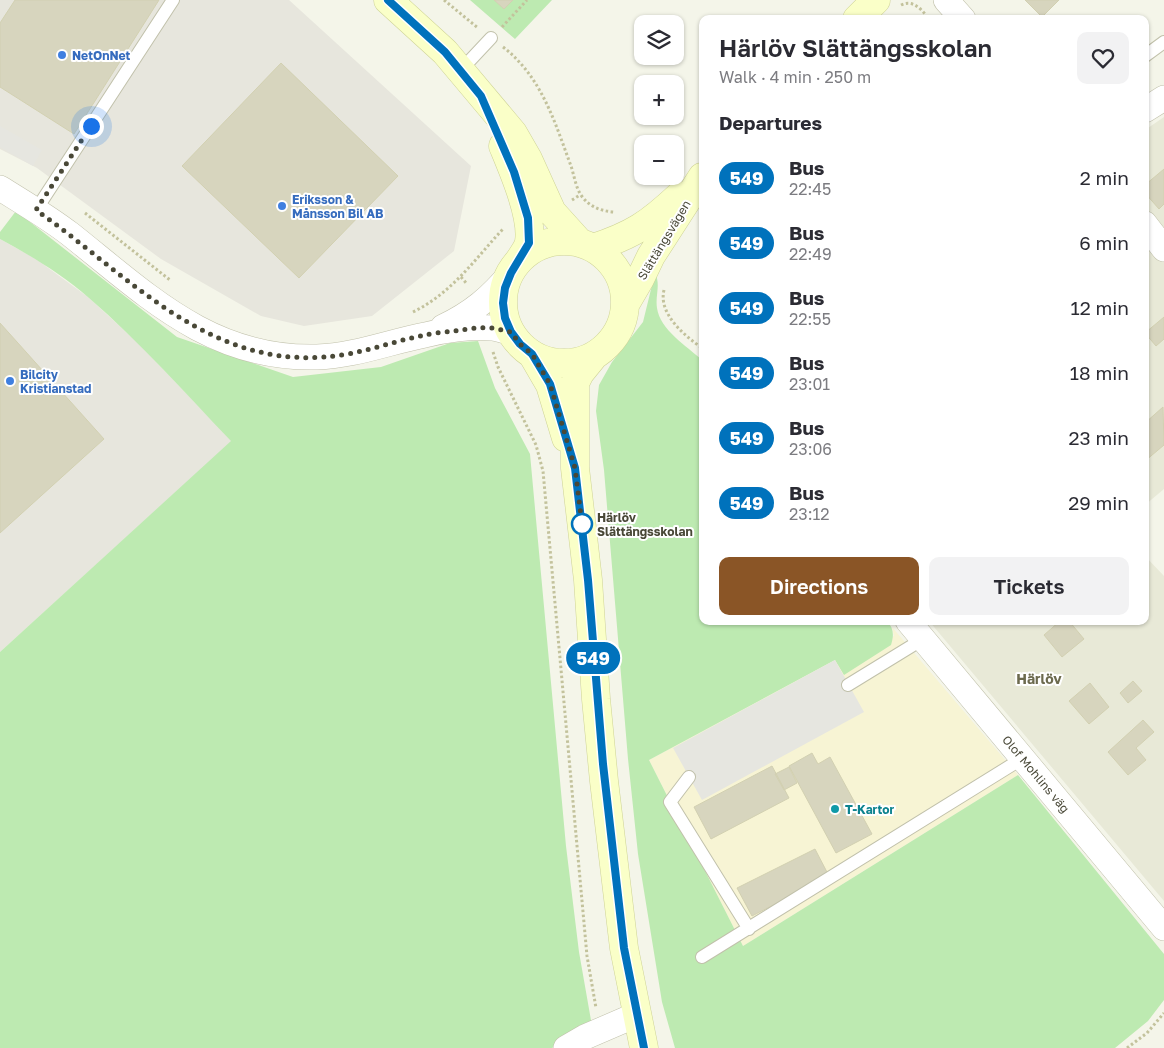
<!DOCTYPE html>
<meta charset="utf-8">
<style>
body{margin:0;font-family:"Golos Text",sans-serif;background:#f2f2f3;color:#2b2b33;height:100vh;display:flex;flex-direction:column;font-size:19px;white-space:nowrap}
*{box-sizing:border-box;margin:0}
p{font-size:16px;color:#7c7c81}
.icon{flex:none;width:28px;height:28px;fill:none;stroke:currentColor;stroke-width:2;stroke-linecap:round;stroke-linejoin:round}
.map{position:relative;flex:1;overflow:hidden}
.sheet{position:absolute;left:699px;top:15px;width:450px;height:610px;display:flex;flex-direction:column;background:#fff;border-radius:10px;box-shadow:0 1px 4px #0004}
.sheet>*{flex:none}
.badge{padding:0 10px;border-radius:16px;font-size:18px;line-height:32px}
.fabs{position:absolute;left:634px;top:15px;display:grid;gap:10px}
.fabs a{display:grid;place-items:center;width:50px;height:50px;border-radius:10px;background:#fff;box-shadow:0 1px 4px #0004;font-size:25px}
.you{position:absolute;width:25px;height:25px;margin:-12px;border:4px solid #fff;border-radius:50%;background:#1a73e8;box-shadow:0 0 0 8px #1a73e833}
.map>.badge{position:absolute;translate:-50% -50%;box-shadow:0 0 0 2px #fff}
h2{padding:0 20px;font-size:19px;line-height:45px}
.round{display:grid;place-items:center;flex:none;width:52px;height:52px;border-radius:10px;background:#f2f2f3}
.overview{display:flex;align-items:center;justify-content:space-between;height:85px;padding:0 20px}
h1{font-size:24px;font-weight:600;line-height:38px}
.button{display:flex;gap:10px;margin-top:auto;padding:10px 20px}
.button a{flex:1;height:58px;border-radius:10px;background:#8a5526;color:#fff;font-size:20px;font-weight:600;line-height:58px;text-align:center}
.button a+a{background:#f2f2f3;color:#2b2b33}
ul{padding:0;list-style:none}
li{display:flex;align-items:center;gap:15px;height:65px;padding:0 20px}
li div{flex:1}
li b{display:block;font-size:19px}
li em{font-style:normal}
li .badge{min-width:55px;font-weight:700;text-align:center}
.map>svg:first-child{display:block}
.residential{fill:#e8e9d7}
.commercial{fill:#f7f4d4}
.industrial{fill:#e7e6dd}
.green{fill:#bdeab1}
.parking{fill:#e6e6e0}
.building{fill:#d7d5be;stroke:#d2d0b1}
.lines{fill:none;stroke-linecap:round;stroke-linejoin:round}
.lane-casing{stroke:#c1c1ab;stroke-width:14}
.street-casing{stroke:#c1c1ab;stroke-width:26}
.secondary-casing{stroke:#ced396;stroke-width:29}
.path{stroke:#c3c29c;stroke-width:3;stroke-dasharray:2.5 2.5;stroke-linecap:butt}
.lane{stroke:#fff;stroke-width:12}
.street{stroke:#fff;stroke-width:25}
.secondary{stroke:#faffc8;stroke-width:28}
.line-casing{stroke:#fff;stroke-width:11}
.line{stroke:#0072bc;stroke-width:8}
.walk{stroke:#494837;stroke-width:5;stroke-dasharray:0 9}
.shop-dot{fill:#3f7fe0;stroke:#fff;stroke-width:2}
.stop-dot{fill:#fff;stroke:#0072bc;stroke-width:2.5}
.culture-dot{fill:#0f9aa8;stroke:#fff;stroke-width:2}
.labels{text-anchor:middle;dominant-baseline:central;stroke-width:4;stroke-linejoin:round;paint-order:stroke}
.shop-label{font-size:12px;font-weight:bold;fill:#366cbe;stroke:#fff;text-anchor:start}
.street-label{font-size:12px;fill:#494837;stroke:#fff}
.stop-label{font-size:12px;font-weight:bold;fill:#494837;stroke:#fff;text-anchor:start}
.culture-label{font-size:12px;font-weight:bold;fill:#0d838f;stroke:#fff;text-anchor:start}
.neighbourhood-label{font-size:14px;font-weight:bold;fill:#6c6a4e;stroke:#fff}
</style>
<div class="map">
<svg width="1164" height="1048" viewBox="0 0 1164 1048">
<rect width="100%" height="100%" fill="#f4f5e9"/>
<!-- residential -->
<path class="residential" d="M1164,117v372l-19,16v-375z
M1145,556l19,20v325l-235,-280h216z"/>
<!-- commercial -->
<path class="commercial" d="M892,627l126,148 -275,171 -94,-186 186,-100 59,-24z"/>
<!-- industrial -->
<path class="industrial" d="M0,0h289l182,166 -17,85 -82,65 -68,10 -43,-10 -100,-57 -124,-91 -37,-19z
M0,239l36,20 52,38 50,46 94,98 -232,211z"/>
<!-- green -->
<path class="green" d="M470,0h82l-37,39z
M16,211l161,126 116,40 88,-10 69,-24 28,-2 17,47 35,66 36,392 13,106 13,74 -40,22h-552v-396l231,-211c-46,-48 -91,-99 -142,-143 -27,-24 -58,-42 -89,-59v-7z
M655,273c6,12 0,22 2,35 3,22 30,38 45,52v261h185c7,8 7,14 4,24l-47,30 -9,-15 -186,100 94,186 275,-171 146,179v46l-16,21 -33,27h-440l-13,-46 -24,-148 -10,-95 -24,-289 -8,-59 3,-26 13,-23 31,-40z"/>
<!-- parking -->
<path class="parking" d="M0,126l42,24 -9,16 -33,-19z
M835,660l29,52 -162,88 -29,-52z"/>
<!-- building -->
<path class="building" d="M15,0h144l-85,134 -74,-47v-64z
M494,0h19l-9,9z
M1025,0h34l-17,17z
M281,63l117,113 -99,102 -117,-112z
M1164,169v35l-5,5 -14,-16v-8z
M1164,317v22l-8,7 -11,-13z
M0,323l104,116 -104,94z
M1163,407l1,38 -19,16v-38z
M1060,621h9l15,18 -22,18 -18,-22z
M1133,681l9,10 -14,12 -8,-10z
M1090,683l19,24 -20,17 -20,-23z
M1143,720l11,12 -18,16 10,12 -18,15 -20,-23z
M812,753l6,11 12,-7 42,77 -36,19 -47,-87z
M772,766l17,32 -78,41 -17,-32z
M789,767l8,16 -13,7 -9,-16z
M815,849l14,27 -77,40 -15,-28z"/>
<g class="lines">
<defs>
<path id="lane" d="M1145,56l19,-14
M461,70l30,-32
M36,210l137,-210
M848,685l75,-46
M689,777l-19,25 79,127
M702,957l321,-199"/>
<path id="street" d="M946,0l17,19
M1145,110l19,-12
M0,188c24,15 48,29 70,46 77,61 141,126 247,123 37,-1 72,-15 108,-22 19,-5 47,-9 67,-7 7,1 13,3 19,4
M1145,224l19,25
M443,327c29,-14 47,-29 68,-54
M908,621l256,307
M566,1048l19,-11 51,-22"/>
<path id="secondary" d="M388,0l57,52 68,81 15,26 24,53 28,31
M857,19l19,-19
M503,146c10,24 30,70 26,96 -1,6 -7,14 -11,20
M503 302a61 61 0 1 1 122 0a61 61 0 1 1-122 0Z
M593,248c40,-13 56,-24 86,-52
M626,303l14,-24 11,-23 51,-79
M532,354l18,31 16,53
M593,357l-13,16 -5,10v85l13,112 8,119 8,82 20,167 20,100"/>
</defs>
<!-- lane casing -->
<use href="#lane" class="lane-casing"/>
<!-- street casing -->
<use href="#street" class="street-casing"/>
<!-- secondary casing -->
<use href="#secondary" class="secondary-casing"/>
<!-- path -->
<path class="path" d="M444,0l34,28
M901,5c11,-5 18,2 25,10
M502,27l25,-27
M503,47c39,30 52,76 68,119 3,9 5,22 10,29 8,12 20,16 33,17
M572,200l8,-5
M85,213l85,67
M461,277l6,7
M664,290c-6,24 21,46 38,58
M413,312c39,-19 62,-53 90,-83
M493,352l5,15 38,78 7,26 44,485 9,52
M1127,1048l20,-15 17,-20"/>
<!-- lane -->
<use href="#lane" class="lane"/>
<!-- street -->
<use href="#street" class="street"/>
<!-- secondary -->
<use href="#secondary" class="secondary"/>
</g>
<g class="lines">
<defs>
<path id="line" d="M388,0l57,52 36,44 33,76 14,46 1,25 -18,30 -6,15 -2,15 2,15 6,14 9,12 12,10 18,30 25,84 13,112 15,184 21,184 20,100"/>
</defs>
<!-- line casing -->
<use href="#line" class="line-casing"/>
<!-- line -->
<use href="#line" class="line"/>
<!-- walk -->
<path class="walk" d="M91,126l-55,84c98,69 179,168 312,144 26,-5 51,-14 77,-19 9,-2 20,-3 30,-4 12,-2 25,-4 37,-3 7,1 13,3 19,4l9,12 12,10 18,30 25,84 7,56"/>
</g>
<!-- markers -->
<g class="shop-dot">
<circle cx="62" cy="55" r="5"/>
<circle cx="282" cy="206" r="5"/>
<circle cx="10" cy="381" r="5"/>
</g>
<circle class="stop-dot" cx="582" cy="524" r="10"/>
<circle class="culture-dot" cx="835" cy="809" r="5"/>
<g class="labels">
<!-- shop labels -->
<g class="shop-label">
<text x="72" y="55">NetOnNet</text>
<text x="292" y="199">Eriksson &amp;<tspan x="292" dy="14">Månsson Bil AB</tspan></text>
<text x="20" y="374">Bilcity<tspan x="20" dy="14">Kristianstad</tspan></text>
</g>
<!-- street labels -->
<g class="street-label">
<text transform="translate(664 240) rotate(-59)">Slättängsvägen</text>
<text transform="translate(1036 774) rotate(50)">Olof Mohlins väg</text>
</g>
<!-- stop labels -->
<g class="stop-label">
<text x="597" y="517">Härlöv<tspan x="597" dy="14">Slättängsskolan</tspan></text>
</g>
<!-- culture labels -->
<g class="culture-label">
<text x="845" y="809">T-Kartor</text>
</g>
<!-- neighbourhood labels -->
<g class="neighbourhood-label">
<text x="1039" y="678">Härlöv</text>
</g>
</g>
</svg>
<div class="fabs">
<a><svg class="icon" aria-label="layers" viewBox="0 0 24 24"><path d="M12 4l9 5-9 5-9-5zM3 14l9 5 9-5"/></svg></a>
<a>+</a>
<a>−</a>
</div>
<div class="you" style="left:91px;top:126px"></div>
<b class="badge" style="left:593px;top:658px;background:#0072bc;color:#fff">549</b>
<section class="sheet">
<div class="overview"><div><h1>Härlöv Slättängsskolan</h1><p>Walk · 4 min · 250 m</p></div><a class="round"><svg class="icon" aria-label="heart" viewBox="0 0 24 24"><path d="M12 20l-8-8c-3-5 5-10 8-4 3-6 11-1 8 4z"/></svg></a></div>
<h2>Departures</h2>
<ul>
<li><span class="badge" style="background:#0072bc;color:#fff">549</span><div><b>Bus</b><p>22:45</p></div><em>2 min</em></li>
<li><span class="badge" style="background:#0072bc;color:#fff">549</span><div><b>Bus</b><p>22:49</p></div><em>6 min</em></li>
<li><span class="badge" style="background:#0072bc;color:#fff">549</span><div><b>Bus</b><p>22:55</p></div><em>12 min</em></li>
<li><span class="badge" style="background:#0072bc;color:#fff">549</span><div><b>Bus</b><p>23:01</p></div><em>18 min</em></li>
<li><span class="badge" style="background:#0072bc;color:#fff">549</span><div><b>Bus</b><p>23:06</p></div><em>23 min</em></li>
<li><span class="badge" style="background:#0072bc;color:#fff">549</span><div><b>Bus</b><p>23:12</p></div><em>29 min</em></li>
</ul>
<div class="button"><a>Directions</a><a>Tickets</a></div>
</section>
</div>
